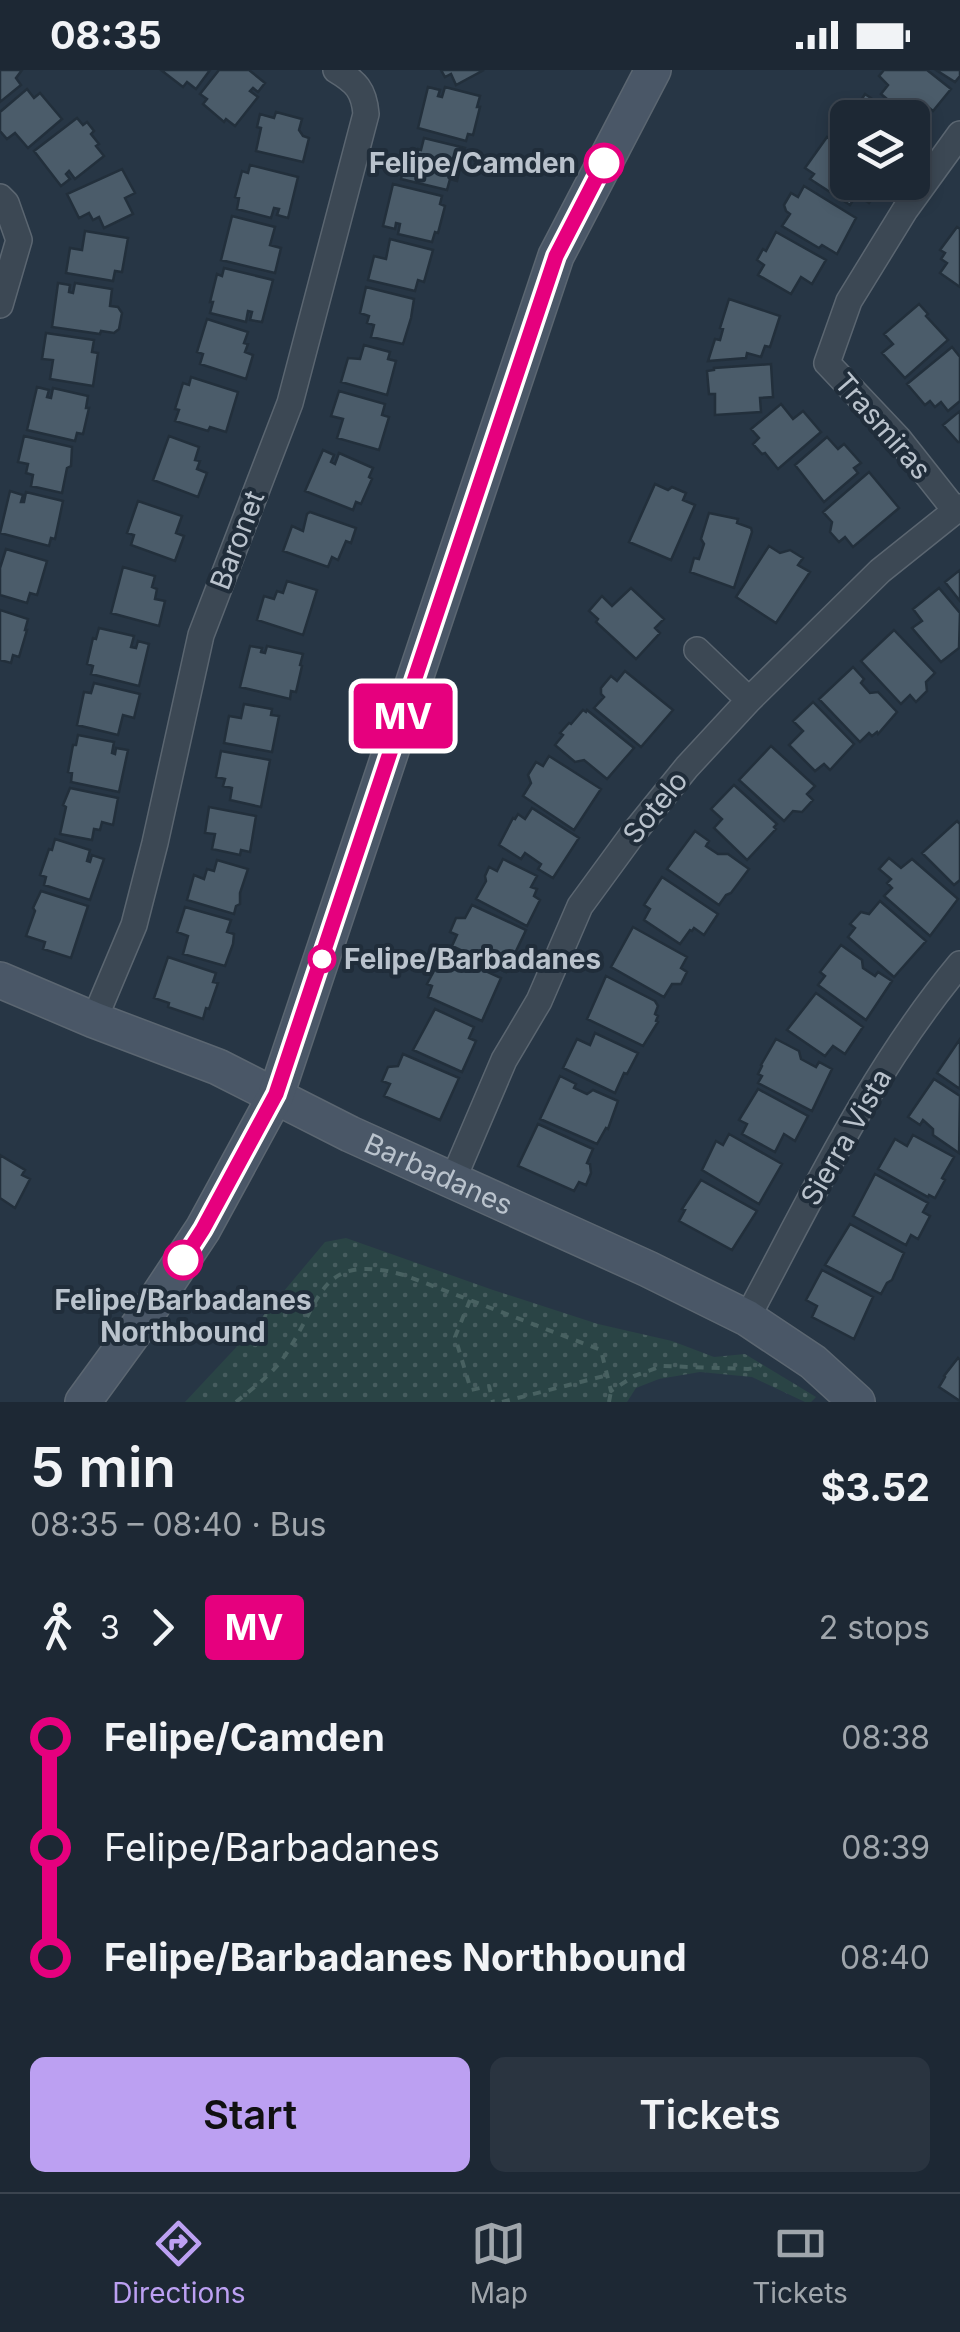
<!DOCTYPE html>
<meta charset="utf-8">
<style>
body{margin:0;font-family:Inter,sans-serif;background:#2a3440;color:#f1f3f6;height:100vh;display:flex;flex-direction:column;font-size:38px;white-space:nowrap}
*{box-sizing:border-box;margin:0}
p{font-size:32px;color:#a0a6ac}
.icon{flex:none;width:55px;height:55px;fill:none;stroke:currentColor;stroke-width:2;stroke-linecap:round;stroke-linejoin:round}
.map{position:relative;height:1332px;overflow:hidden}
.drawer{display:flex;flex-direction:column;background:#1d2834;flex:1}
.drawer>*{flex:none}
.badge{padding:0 20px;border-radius:8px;font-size:35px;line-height:65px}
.tools{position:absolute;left:830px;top:30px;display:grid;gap:20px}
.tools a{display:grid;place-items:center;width:100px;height:100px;border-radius:15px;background:#1d2834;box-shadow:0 5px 15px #0003,0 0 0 2px #3b444f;font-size:50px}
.map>.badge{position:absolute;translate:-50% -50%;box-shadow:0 0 0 5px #fff}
.legs{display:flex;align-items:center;gap:15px;height:110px;padding:0 30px;font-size:32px}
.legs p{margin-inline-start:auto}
.summary{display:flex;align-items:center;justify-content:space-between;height:170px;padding:0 30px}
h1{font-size:55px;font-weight:600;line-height:75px}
.primary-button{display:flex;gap:20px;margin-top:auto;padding:20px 30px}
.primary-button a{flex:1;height:115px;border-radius:15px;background:#bca0f2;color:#111;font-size:40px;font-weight:600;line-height:115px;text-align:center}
.primary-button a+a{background:#2a3440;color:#f1f3f6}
ul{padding:0 30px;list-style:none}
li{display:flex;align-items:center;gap:35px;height:110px;font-size:38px}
li i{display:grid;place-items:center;width:15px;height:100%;margin:0 12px;background:currentColor}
li i::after{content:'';width:25px;height:25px;margin:-12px;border:8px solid;border-radius:50%;background:#1d2834}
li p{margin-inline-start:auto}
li:first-child i{background:linear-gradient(#0000 50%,currentColor 0)}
li:last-child i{background:linear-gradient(currentColor 50%,#0000 0)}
.status{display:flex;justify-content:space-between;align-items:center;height:70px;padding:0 50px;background:#1d2834;direction:ltr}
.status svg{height:28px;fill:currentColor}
.tabs{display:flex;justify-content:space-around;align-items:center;height:140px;border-top:2px solid #3b444f;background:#1d2834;font-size:28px;color:#a0a6ac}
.tabs a{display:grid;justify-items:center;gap:5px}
.tabs .active{color:#bca0f2}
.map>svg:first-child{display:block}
.park{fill:url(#park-dots)}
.building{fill:#4b5c6a;stroke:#222f3b;stroke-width:2.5}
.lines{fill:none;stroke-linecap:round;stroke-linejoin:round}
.street-casing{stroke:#5b6671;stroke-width:28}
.secondary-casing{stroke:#5b6671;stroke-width:38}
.path{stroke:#486161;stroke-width:4;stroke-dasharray:8 8;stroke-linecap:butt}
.street{stroke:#3c4854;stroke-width:25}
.secondary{stroke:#4a5767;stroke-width:35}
.line-1-casing{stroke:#fff;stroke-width:22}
.line-1{stroke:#e6007e;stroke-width:15}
.stop-1-dot{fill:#fff;stroke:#e6007e;stroke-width:5}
.labels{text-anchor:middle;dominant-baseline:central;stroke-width:8;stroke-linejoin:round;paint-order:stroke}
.stop-label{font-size:28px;font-weight:bold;fill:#bac3cd;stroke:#202d3a;text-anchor:end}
.street-label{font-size:28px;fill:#bac3cd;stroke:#202d3a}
</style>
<div class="status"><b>08:35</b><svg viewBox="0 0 49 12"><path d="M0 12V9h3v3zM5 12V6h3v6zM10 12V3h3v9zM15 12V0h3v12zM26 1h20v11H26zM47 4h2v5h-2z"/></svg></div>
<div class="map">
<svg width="960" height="1332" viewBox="0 0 960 1332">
<defs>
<pattern id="park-dots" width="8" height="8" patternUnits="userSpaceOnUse" patternTransform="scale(2.5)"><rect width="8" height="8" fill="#2a4445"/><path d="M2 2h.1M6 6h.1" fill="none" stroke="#475d5f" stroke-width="1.8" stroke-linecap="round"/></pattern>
</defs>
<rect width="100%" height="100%" fill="#273645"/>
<!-- park -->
<path class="park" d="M346,1168l147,52 105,34 74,17 42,16 31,-3 71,43 -5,5h-6l-53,-25 -52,-5 -41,7 -23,9 -9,14h-442l58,-62 82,-98z"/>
<!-- building -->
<path class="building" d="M0,0h22l-6,8 5,7 -21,17z
M161,0h49l-14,19 -9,-7 -4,5z
M219,0h30l16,13 -7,9 -5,-4 -3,3 8,6 -23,29 -9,-7 -2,3 -21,-18 4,-5 -7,-5z
M441,0h43l-28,15 -5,-11 -6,3z
M884,0h43l24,19 -18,22 -10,-8 -13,15 -29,-24 7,-9 -9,-9z
M936,0h24v6l-5,6z
M428,17l12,3 -2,6 4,1 3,-10 35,9 -3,11h3l-7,28 -5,-1 -2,7 -48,-13z
M27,19l7,9 6,-5 22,26 -34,29 -13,-15 -8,6 -7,-8v-19z
M865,24l22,15 3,9h-40z
M276,42l26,7 -3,11 4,6 6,2 -6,24 -47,-11 5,-23 -4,-1 3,-13 14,4z
M77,48l6,7 4,-3 7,9 -3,3 8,10 -3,2 8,10 -29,23 -6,-8 -3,3 4,5 -9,7 -27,-35z
M827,67l11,8 2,-4 8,5v36h36l-15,21 -12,-9 -7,11 -40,-26 4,-5 -9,-6z
M424,68l41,10 -8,33 -7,-2 -3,11 -46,-11 6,-26 9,3 2,-7 3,1z
M250,95l48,12 -10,41 -11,-3 2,-6 -5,-1 -3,10 -34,-9 2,-11 -4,-1 7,-26 6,2z
M122,99l13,24 -10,5 8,16 -29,14 -5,-11 -6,3 -4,-7 -10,5 -12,-24z
M393,114l49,12 -2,8 5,2 -7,27 -3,-1 -3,10 -34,-8 2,-10 -4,-1 -1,6 -12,-3z
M804,116l52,32 -19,36 -15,-9 -3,3 -37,-22 8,-12 -4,-3 -2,-6 7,-12 7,4z
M232,146l43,11 -5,18 11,3 -6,25 -54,-13z
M957,157l3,2v58l-20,-14 7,-10 -6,-4 4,-6 -5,-3z
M85,161l43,7 -6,34 -7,-1 -2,10 -47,-8 4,-25 12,2z
M776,162l50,28 -14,24 -11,-7 -10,17 -33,-19 6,-10 -7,-5 6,-11 3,2z
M390,169l43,11 -9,32 -6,-2 -3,11 -47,-11 6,-24 12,3z
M224,198l49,12 -11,42 -12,-2 2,-8 -4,-1 -2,11 -36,-9 3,-11h-3l7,-28 5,2z
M58,213l12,2 -1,7 4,1 2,-10 37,6 -2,17 8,1 4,6 -3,16 -5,4 -13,-2 -1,3 -48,-7z
M366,217l48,12 -3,19 -8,26 -32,-7 3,-12 -7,-2 2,-7 -9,-3z
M729,229l51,17 -10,31 -5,-1 -4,11 -14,-4 -1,5 -38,3 7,-22 5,1 3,-11 -3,-1z
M919,234l9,10 -2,2 22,24 -43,38 -23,-25 11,-9 -9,-10z
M207,249l41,13 -4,11 4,1 -3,8 8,3 -7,24 -46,-15 3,-10 -6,-2z
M46,263l48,7 -2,12 6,1 -5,33 -43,-7 3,-19 -11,-1z
M364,275l26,7 -2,7 8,2 -9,34 -46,-13 7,-24 12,1z
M952,277l8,10v44l-12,10 -7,-9 -6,5 -5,-6 -5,4 -18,-21z
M771,294l2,33 -13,1 1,14 -46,3v-21h-6l-2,-23 7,-1v-2z
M191,307l47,15 -12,40 -16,-5 -2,4 -33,-10 4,-11 -4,-1 8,-26 6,2z
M37,317l12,3 -2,7 4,1 2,-10 35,8 -2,12h3l-6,26 -6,-1 -2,8 -48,-11z
M339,321l46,13 -3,11 7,2 -10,33 -42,-12 6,-19 -12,-3z
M781,334l12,15 10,-8 18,21 -43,37 -13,-16 -3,1 -9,-10 6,-6 -8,-9z
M960,341v31h-2l-15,-17z
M24,366l48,11 -1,19 -4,2 -5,25 -31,-7 2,-11 -7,-2 2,-9 -10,-2z
M169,366l30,11 -4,13 5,1 -3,8 10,4 -9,24 -45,-17z
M827,367l11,12 6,-5 17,19 -7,5 4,5 -34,29 -29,-37z
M323,380l11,5 -3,7 4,2 4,-11 34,15 -4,9 3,2 -11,25 -5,-2 -3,8 -48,-19z
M869,402l30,36 -46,39 -8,-10 -6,5 -9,-10 2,-10 -9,-10z
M655,414l13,6 4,-3 14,6 -3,7 12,5 -24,55 -42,-18z
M10,421l13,4 -2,7h3l2,-10 37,9 -8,38 -4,-1 -2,8 -49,-13z
M138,431l44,15 -6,17 8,3 -9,25 -44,-16 3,-10 -7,-2z
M310,442l46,16 -5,15 -5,-2 -8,19 -6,-3 -4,10 -45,-16 9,-25 11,5 4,-17z
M709,443l29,6 -1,4 14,5 1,4 -18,56 -44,-16 4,-14 5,1 5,-15 -3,-5z
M769,476l11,7 10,-3 13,8 -5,7 12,7 -34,51 -40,-26z
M6,479l41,12 -10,34 -7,-2 -3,10 -27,-8v-27z
M123,497l32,9 -3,11 5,2 -2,10 10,2 -6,25 -48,-13z
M960,500v31l-15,-19z
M287,511l30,9 -14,45 -46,-15 7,-24 10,3 3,-8 6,2z
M631,518l33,31 -9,9 5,5 -24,26 -40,-37 2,-3 -9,-8 13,-15 10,10z
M939,518l21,25 -1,35 -18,14 -29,-34 10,-7 -9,-12z
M0,540l28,9 -3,11h2l-8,27 -6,-2 -2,8 -11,-3z
M99,558l35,8 -3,11 5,1 2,-7 11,3 -10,42 -48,-12 2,-8 -6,-2 6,-26 3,1z
M894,560l41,43 -9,9 1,9 -11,11 -6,-7 -9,9 -40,-43z
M250,576l12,2 -1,4 4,1 2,-7 36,8 -3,11 2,1 -6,26 -5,-1 -1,8 -50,-12z
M853,597l11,12 -3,4 9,10 8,-1 19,20 -19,22 -1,-2 -5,4 -3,-3 -9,9 -41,-43z
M625,601l48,39 -32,37 -47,-39 10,-11 -3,-3v-6l10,-12 6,5z
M94,613l46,11 -6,24 -11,-3 -5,20 -41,-10 7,-33 7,1z
M813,632l41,42 -24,26 -6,-6 -9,7 -26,-26 14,-14 -10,-10z
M244,634l28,5 -1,6 8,1 -7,36 -48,-9 5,-27 12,2z
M583,640l3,2 1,-2 47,38 -27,31 -23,-19 -9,2 -20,-17 8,-10 -3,-2 9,-10 2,1z
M78,665l36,7 -2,11 3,1 1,-6 12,2 -9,42 -48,-10 1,-9 -4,-1 5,-27h3z
M771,676l44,40 -8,8 6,6 -11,12 -9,-1 -9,10 -45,-41z
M221,681l49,9 -9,47 -31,-7 2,-12 -9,-2 2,-7 -9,-2z
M549,686l52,33 -27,41 -51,-34 8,-13 -3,-8 8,-13 7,4z
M734,715l43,39 -3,3 2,2 -29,31 -33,-32 8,-9 -11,-10z
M70,718l48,10 -5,27 -11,-3 -2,8 -6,-1 -2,11 -32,-6 6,-27 -3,-2z
M209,737l47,9 -6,36 -9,-2 -1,5 -28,-6 3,-15 -10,-1z
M532,738l47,30 -26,40 -15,-9 3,-5 -16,-11 -4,6 -22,-14 14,-27 2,1 3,-5 7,5z
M957,751l3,3v56l-6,5 -32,-32z
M695,761l14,10 -3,5 12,8h10l21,15 -18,24 -5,2 -7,10 -52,-36z
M55,769l35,11 -3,11 3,1 2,-7 12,4 -14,41 -46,-15 2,-8 -6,-2 9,-26 3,1z
M889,788l12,10 11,-9 46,40 -28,37 -46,-40 8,-8 -5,-5 4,-4 -12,-10z
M503,789l34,17 -6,11 6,2 -3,7 6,4 -13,26 -51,-27 10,-18 -1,-5 4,-9 8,4z
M217,790l31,9 -8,24v11l-4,2 -2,8 -47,-14 7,-25 10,4 3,-10 7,2z
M662,807l56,37 -14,21 -10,-7 -2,3 -2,-1 -10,14 -36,-24 6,-11 -6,-4z
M41,821l47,15 -17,52 -28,-9 2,-7 -19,-6 9,-25 -2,-3z
M880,831l46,40 -32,36 -46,-40 7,-9 -5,-4 11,-12 8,2z
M472,835l54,25 -20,42 -54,-26 5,-11 -7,-3 6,-14h9z
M185,837l46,13 -4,12 7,2 -1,10 -8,22 -42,-12 5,-18 -11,-4z
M633,857l54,30 -6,11 6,4 -6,12h-9l-8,13 -53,-30z
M841,875l21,15 1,8 12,8 3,-4 14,9 -26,39 -48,-35 7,-9 -5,-4z
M444,882l57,26 -19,43 -54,-24 4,-11 -5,-2z
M168,887l48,16 -3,9 5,1 -9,26 -3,-1 -3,11 -35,-12 1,-4 -15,-5z
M606,906l49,25 3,5 -3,8 3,2 -2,5 2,1 -15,24 -56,-27z
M816,923l47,34 -18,27 -12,-8 -8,10 -38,-26z
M435,939l39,18 -5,11 7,3 -14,31 -49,-22z
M595,963l43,20 -11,21 -3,-1 -9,20 -52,-25 14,-29 13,6z
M776,969l23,12 2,8 15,8 3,-5 13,7 -20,42 -54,-28 4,-7 -4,-2 4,-8 -1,-1z
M960,969v50l-23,-16z
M403,984l56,24 -19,42 -56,-24 6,-12 -8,-3 6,-14 10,-1z
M560,1006l16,8 -2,4 13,6 6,-4 25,11 -10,28 -2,-1 -9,16 -57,-25z
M934,1009l26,17 -1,57 -26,-18v-6l-10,-9 -3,5 -12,-8z
M758,1019l50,27 -13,25 -11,-7 -9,18 -33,-18 5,-10 -8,-4z
M538,1054l55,25 -6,14 3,1 1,9 -5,12 -7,-3 -5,9 -56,-25z
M729,1064l53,30 -23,40 -57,-34 14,-29 7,4z
M913,1065l41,22 -12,21 3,2 -10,18 -6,-3 -1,2 -50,-28 17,-30 12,7z
M0,1085l25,15 -3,5 8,4 -15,29 -15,-10z
M875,1104l53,29 -5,9 7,4 -12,23 -7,-4 -5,10 -53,-29z
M701,1110l56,31 -25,39 -53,-29 6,-11 -3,-1z
M850,1154l54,29 -12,27 -5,3 -6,11 -56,-29z
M822,1200l51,27 -19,42 -42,-22 5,-11 -11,-6z
M958,1288l2,2v41l-21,-14 6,-10 -1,-1z"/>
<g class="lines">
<defs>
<path id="street" d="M0,127l6,6 13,37 -19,65
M955,440l-57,-72 -71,-75 22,-62 56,-91 55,-76
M697,580l52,50
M94,950l40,-95 21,-82 46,-208 89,-232 76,-289c-2,-24 -10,-32 -30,-44
M452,1112l52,-122 35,-59 41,-95 52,-71 55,-68 62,-67 131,-129 80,-64
M747,1248c65,-121 124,-247 213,-354"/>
<g id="secondary">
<path id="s1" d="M0,910l94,40 124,47 132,67 298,135 99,49 66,44 44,40"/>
<path d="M83,1332l59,-81 61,-92 73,-134 280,-839 97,-186"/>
</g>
</defs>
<!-- street casing -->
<use href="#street" class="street-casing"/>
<!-- secondary casing -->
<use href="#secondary" class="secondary-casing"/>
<!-- path -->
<path class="path" d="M470,1230l-15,37 16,53 18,-4 4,16
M236,1332c17,-14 37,-28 50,-48 37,-56 33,-102 118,-79l197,75 10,41 23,-15 28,-10 86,3 11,-2 2,-3
M502,1332l106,-27
M609,1332l2,-11"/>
<!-- street -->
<use href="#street" class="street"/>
<!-- secondary -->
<use href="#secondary" class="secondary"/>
</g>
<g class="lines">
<defs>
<path id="line-1" d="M183,1190l20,-31 73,-135 280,-838 48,-93"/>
</defs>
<!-- line-1 casing -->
<use href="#line-1" class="line-1-casing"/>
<!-- line-1 -->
<use href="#line-1" class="line-1"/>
</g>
<!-- markers -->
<g class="stop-1-dot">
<circle cx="604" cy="93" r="18"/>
<circle cx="322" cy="889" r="12"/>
<circle cx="183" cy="1190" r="18"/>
</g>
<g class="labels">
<!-- stop labels -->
<g class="stop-label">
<text x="576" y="93">Felipe/Camden</text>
<text x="344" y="889" text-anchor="start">Felipe/Barbadanes</text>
<text x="183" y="1230" text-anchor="middle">Felipe/Barbadanes<tspan x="183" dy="32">Northbound</tspan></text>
</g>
<!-- street labels -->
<g class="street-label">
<text transform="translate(883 356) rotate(49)">Trasmiras</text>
<text transform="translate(237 470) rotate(-69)">Baronet</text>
<text transform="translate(655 737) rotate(-51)">Sotelo</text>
<text transform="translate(846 1067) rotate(-60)">Sierra Vista</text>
<text stroke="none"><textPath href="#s1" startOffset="480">Barbadanes</textPath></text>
</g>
</g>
</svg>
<div class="tools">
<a><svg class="icon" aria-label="layers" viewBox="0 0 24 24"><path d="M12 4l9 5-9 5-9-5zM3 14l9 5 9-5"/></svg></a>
</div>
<b class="badge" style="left:403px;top:646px;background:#e6007e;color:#fff">MV</b>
</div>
<section class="drawer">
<div class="summary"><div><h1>5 min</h1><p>08:35 – 08:40 · Bus</p></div><b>$3.52</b></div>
<div class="legs"><svg class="icon" aria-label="walk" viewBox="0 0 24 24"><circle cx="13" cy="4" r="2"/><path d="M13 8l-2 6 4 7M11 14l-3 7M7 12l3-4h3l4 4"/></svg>3<svg class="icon" aria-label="forward" viewBox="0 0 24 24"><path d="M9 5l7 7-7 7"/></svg><b class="badge" style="background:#e6007e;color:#fff">MV</b><p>2 stops</p></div>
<ul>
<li><i style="color:#e6007e"></i><b>Felipe/Camden</b><p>08:38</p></li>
<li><i style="color:#e6007e"></i><span>Felipe/Barbadanes</span><p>08:39</p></li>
<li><i style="color:#e6007e"></i><b>Felipe/Barbadanes Northbound</b><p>08:40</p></li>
</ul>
<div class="primary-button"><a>Start</a><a>Tickets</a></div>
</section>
<nav class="tabs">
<a class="active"><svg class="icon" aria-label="directions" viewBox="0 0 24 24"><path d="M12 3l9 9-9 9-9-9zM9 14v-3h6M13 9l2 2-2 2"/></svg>Directions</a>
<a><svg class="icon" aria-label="map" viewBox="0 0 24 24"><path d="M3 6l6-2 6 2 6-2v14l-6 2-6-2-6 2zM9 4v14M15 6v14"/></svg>Map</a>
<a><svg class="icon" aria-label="tickets" viewBox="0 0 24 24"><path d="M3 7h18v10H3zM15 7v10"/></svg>Tickets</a>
</nav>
